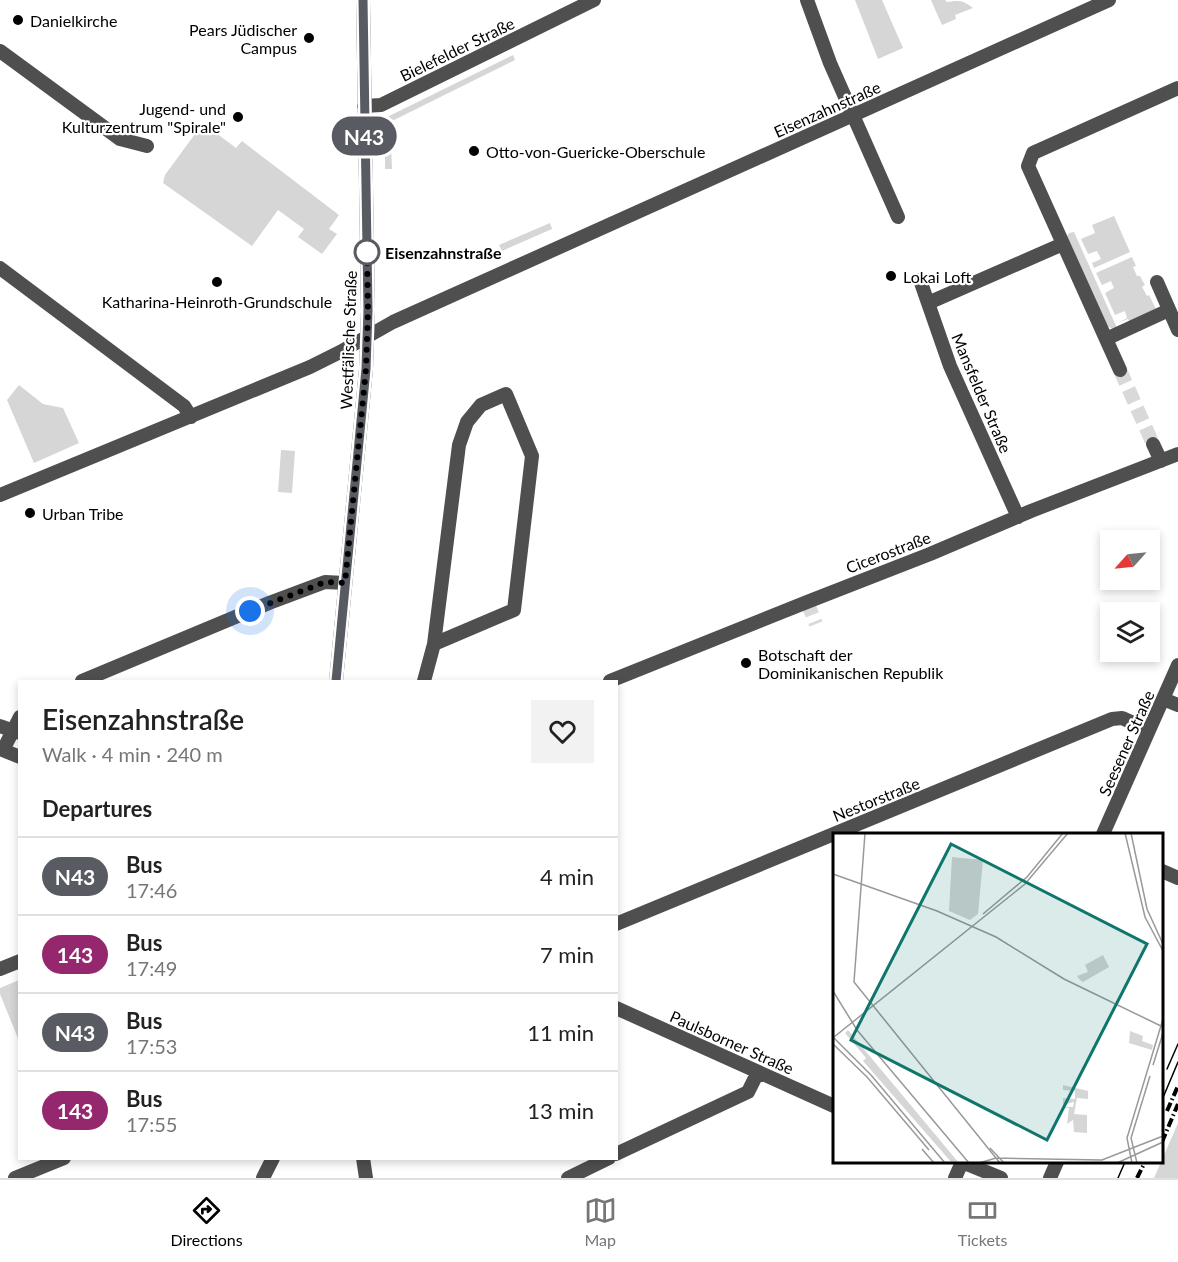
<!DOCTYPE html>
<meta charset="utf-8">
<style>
body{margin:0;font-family:Lato,sans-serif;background:#f2f2f2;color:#222;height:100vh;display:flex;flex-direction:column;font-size:22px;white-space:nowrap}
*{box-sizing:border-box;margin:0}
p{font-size:20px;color:#767676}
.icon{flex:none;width:33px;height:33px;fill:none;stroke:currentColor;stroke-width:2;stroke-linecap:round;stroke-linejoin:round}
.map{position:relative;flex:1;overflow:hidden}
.panel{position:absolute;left:18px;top:680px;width:600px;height:480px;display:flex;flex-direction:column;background:#fff;border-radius:0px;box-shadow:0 3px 9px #0003}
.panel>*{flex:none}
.badge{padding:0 12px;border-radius:20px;font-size:21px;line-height:39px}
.needle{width:39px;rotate:243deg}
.fabs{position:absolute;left:1100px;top:530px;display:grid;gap:12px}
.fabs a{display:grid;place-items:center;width:60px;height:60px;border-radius:0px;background:#fff;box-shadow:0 3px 9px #0003;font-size:30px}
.you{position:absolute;width:30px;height:30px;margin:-15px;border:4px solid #fff;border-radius:50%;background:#1a73e8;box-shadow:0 0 0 9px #1a73e833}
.map>.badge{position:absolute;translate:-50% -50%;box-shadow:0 0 0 3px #fff}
h2{padding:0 24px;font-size:22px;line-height:54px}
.round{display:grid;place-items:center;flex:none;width:63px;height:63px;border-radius:0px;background:#f2f2f2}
.summary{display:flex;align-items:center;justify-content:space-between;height:102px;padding:0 24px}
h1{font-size:28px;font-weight:600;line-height:45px}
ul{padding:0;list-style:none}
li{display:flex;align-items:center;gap:18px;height:78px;padding:0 24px;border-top:2px solid #e0e0e0}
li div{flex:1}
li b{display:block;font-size:22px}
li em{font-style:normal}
li .badge{min-width:66px;font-weight:700;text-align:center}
.tab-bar{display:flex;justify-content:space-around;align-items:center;height:84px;border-top:2px solid #e0e0e0;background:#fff;font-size:16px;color:#767676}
.tab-bar a{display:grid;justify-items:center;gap:3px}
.tab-bar .current{color:#000}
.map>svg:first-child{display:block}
.green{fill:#d6d6d6}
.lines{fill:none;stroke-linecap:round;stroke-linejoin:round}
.minor-tunnel{stroke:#d9d9d9;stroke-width:14;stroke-dasharray:14 7;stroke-linecap:butt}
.minor{stroke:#4f4f4f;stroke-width:14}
.tram{stroke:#000;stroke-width:1.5}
.rail{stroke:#000;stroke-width:4;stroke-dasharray:9 3 1.5 3;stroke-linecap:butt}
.line-casing{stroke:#fff;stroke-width:14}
.line{stroke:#595b62;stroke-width:9}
.walk{stroke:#000;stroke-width:6;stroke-dasharray:0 10.8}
.poi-dot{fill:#000;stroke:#fff;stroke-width:2}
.stop-dot{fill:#fff;stroke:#595b62;stroke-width:3}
.labels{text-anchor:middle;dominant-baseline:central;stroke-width:4.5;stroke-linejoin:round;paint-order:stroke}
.poi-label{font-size:16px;fill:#000;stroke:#fff;text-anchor:start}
.street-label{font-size:16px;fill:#000;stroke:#fff}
.stop-label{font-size:16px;font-weight:bold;fill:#000;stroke:#fff;text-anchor:start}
.inset-road{fill:none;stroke:#999;stroke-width:1.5}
.view{fill:#0f766e;fill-opacity:0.15;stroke:#0f766e;stroke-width:3}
.inset-edge{fill:none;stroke:#000;stroke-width:3}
</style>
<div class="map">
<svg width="1178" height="1178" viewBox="0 0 1178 1178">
<rect width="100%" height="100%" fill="#fff"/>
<!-- green -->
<path class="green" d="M855,0h27l21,48 -25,11z
M931,0h14l2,2c12,-2 16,-2 26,6l-18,7 1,4 -14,6z
M513,55l2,5 -125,62 2,47h-7v-51z
M203,123l33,25 6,-7 97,74 -10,14 8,5 -15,20 -24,-17 6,-8 -26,-19 -26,36 -89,-63 2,-8z
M1114,216l16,36 -36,16 -2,-5 9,-4 -4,-8 -9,3 -7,-15 14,-6 -3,-8z
M550,223l2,6 -50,22 -3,-6z
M1074,232l43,96 -4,1 -6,-3 -40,-90 2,-3z
M1132,257l4,9 -3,1 4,9h3l5,9 -3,2 5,9 2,-1 7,14 -26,13 -2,-3 -10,4 9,-5 -2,-7 -10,4 -10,-22 9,-5 -3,-7 -9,4 -6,-12z
M19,385l24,19 20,4 16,35 -45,20 -27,-63z
M281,450l14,1 -3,42 -14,-1z
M19,980v61l-19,-47v-6z
M1178,1123v55h-24z"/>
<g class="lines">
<!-- minor-tunnel -->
<path class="minor-tunnel" d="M1120,370l33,74
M807,602l9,22"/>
<!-- minor -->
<path class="minor" d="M807,0l23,63 68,154
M0,51l120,88 27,7
M364,106l17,-1 213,-105
M0,268l184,138 7,11
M920,280l30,86 68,151
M1157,282l21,48
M928,303l135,-59
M1106,339l63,-29
M1120,370l-92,-204 5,-13 145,-65
M1153,444l8,17
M0,495l310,-128 30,-15 53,-30 716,-322
M82,681l187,-78 56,-21 20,1
M336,681l30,-312 2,-58 -5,-311
M424,681l10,-37 25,-199 8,-23 14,-17 25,-11 26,62 -18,154 -80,34
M610,681l197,-79 123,-48 101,-43 147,-57
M1163,699l15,6
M0,726l20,7
M0,749l20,8
M3,750l17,-33
M1103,834l75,-169
M1162,871l16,7
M616,924l496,-205 10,-1 27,12
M0,969l20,-8
M616,1008l218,98
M616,1154l132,-62 10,-20
M363,1158l3,20
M962,1162l39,16
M15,1178l49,-20
M263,1178l10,-20
M568,1178l41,-20
M955,1178l7,-16
M1050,1178l7,-16"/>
<!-- tram -->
<path class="tram" d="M1167,1069l11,-25
M1162,1100l16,-38
M1118,1178l7,-16"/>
<!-- rail -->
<path class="rail" d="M1167,1111l11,-25
M1162,1142l16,-38
M1137,1178l8,-16"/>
</g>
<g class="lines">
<defs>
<path id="line" d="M336,681l30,-312 2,-59 -5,-310"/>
</defs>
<!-- line casing -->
<use href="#line" class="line-casing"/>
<!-- line -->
<use href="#line" class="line"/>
<!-- walk -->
<path class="walk" d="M250,611l75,-29 20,1 21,-214 2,-59 -1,-58"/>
</g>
<!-- markers -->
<g class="poi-dot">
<circle cx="18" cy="20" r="6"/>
<circle cx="309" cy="38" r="6"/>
<circle cx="238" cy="117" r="6"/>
<circle cx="474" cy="151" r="6"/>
<circle cx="891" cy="276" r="6"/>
<circle cx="217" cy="282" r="6"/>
<circle cx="30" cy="513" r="6"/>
<circle cx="746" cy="663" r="6"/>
</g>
<circle class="stop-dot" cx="367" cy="252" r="12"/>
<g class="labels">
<!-- poi labels -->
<g class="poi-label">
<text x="30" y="20">Danielkirche</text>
<text x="297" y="29" text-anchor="end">Pears Jüdischer<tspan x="297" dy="18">Campus</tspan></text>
<text x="226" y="108" text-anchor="end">Jugend- und<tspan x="226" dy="18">Kulturzentrum "Spirale"</tspan></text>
<text x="486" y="151">Otto-von-Guericke-Oberschule</text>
<text x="903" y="276">Lokai Loft</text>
<text x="217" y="301" text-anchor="middle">Katharina-Heinroth-Grundschule</text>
<text x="42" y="513">Urban Tribe</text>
<text x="758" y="654">Botschaft der<tspan x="758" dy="18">Dominikanischen Republik</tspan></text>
</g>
<!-- street labels -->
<g class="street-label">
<text transform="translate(457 49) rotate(-26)">Bielefelder Straße</text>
<text transform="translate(827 109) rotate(-24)">Eisenzahnstraße</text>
<text transform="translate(348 340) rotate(-88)">Westfälische Straße</text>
<text transform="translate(982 393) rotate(67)">Mansfelder Straße</text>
<text transform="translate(888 552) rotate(-21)">Cicerostraße</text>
<text transform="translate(1126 743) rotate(-66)">Seesener Straße</text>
<text transform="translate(876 799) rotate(-22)">Nestorstraße</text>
<text transform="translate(732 1042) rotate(24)">Paulsborner Straße</text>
</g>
<!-- stop labels -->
<g class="stop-label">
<text x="385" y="252">Eisenzahnstraße</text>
</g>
</g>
<!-- overview -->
<g transform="translate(833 833)">
<rect width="330" height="330" fill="#fff"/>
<path d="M119,24l31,3 -5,54 -8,6 -21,-9zM270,122l6,12 -26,15 -3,-2 -3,-4 11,-4 -3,-7zM15,197l111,133h-7l-89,-102 3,-3 -21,-25zM297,198l13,5 -1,5 11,4 -1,5 -23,-7zM230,252l25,6v8l-11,-1 -3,16 13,1v18l-13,-1 -1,-12 -6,4 2,-16 -7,-1h11l1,-5 -11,3v-7l12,1v-8l-12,-1z" fill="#d6d6d6"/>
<path class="inset-road" d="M32,0l-11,149 146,181M292,0l20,84 18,34M298,0l16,76 16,35M0,41l104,37 59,26 68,42 99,48M150,81l44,-37 36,-44M0,158l24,39 112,133M0,204l38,38 74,88M1,204l191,-153 43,-51M0,211l34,33 62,73M320,232l10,-32M157,315l14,15M89,316l12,14M146,330l17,-5 106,2 61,-24M284,330l46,-21M299,330l-5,-25 36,-119M304,330l-6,-25 19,-62"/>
<path class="view" d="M118,11l196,100 -100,196 -196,-100z"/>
<rect width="330" height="330" class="inset-edge"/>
</g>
</svg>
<div class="fabs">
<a><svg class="needle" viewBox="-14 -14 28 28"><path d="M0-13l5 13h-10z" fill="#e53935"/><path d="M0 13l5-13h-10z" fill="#767676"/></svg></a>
<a><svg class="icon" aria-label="layers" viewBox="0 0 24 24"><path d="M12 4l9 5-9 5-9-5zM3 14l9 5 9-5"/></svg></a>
</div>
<div class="you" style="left:250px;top:611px"></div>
<b class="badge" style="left:364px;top:136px;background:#595b62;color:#fff">N43</b>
<section class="panel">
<div class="summary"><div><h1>Eisenzahnstraße</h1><p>Walk · 4 min · 240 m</p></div><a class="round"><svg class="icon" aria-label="heart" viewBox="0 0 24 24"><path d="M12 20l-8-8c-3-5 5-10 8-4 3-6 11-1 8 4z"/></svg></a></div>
<h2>Departures</h2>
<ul>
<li><span class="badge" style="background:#595b62;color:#fff">N43</span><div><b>Bus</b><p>17:46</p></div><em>4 min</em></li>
<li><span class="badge" style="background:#95276e;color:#fff">143</span><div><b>Bus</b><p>17:49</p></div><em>7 min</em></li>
<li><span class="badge" style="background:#595b62;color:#fff">N43</span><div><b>Bus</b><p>17:53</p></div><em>11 min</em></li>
<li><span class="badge" style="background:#95276e;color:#fff">143</span><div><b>Bus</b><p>17:55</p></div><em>13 min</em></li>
</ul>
</section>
</div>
<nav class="tab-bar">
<a class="current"><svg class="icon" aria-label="directions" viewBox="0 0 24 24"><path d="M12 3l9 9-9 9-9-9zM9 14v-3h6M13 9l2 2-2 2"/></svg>Directions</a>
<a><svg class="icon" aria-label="map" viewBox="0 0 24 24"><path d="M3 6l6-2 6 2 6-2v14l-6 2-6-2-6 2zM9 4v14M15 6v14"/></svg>Map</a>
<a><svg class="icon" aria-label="tickets" viewBox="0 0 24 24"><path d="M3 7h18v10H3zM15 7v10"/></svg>Tickets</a>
</nav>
